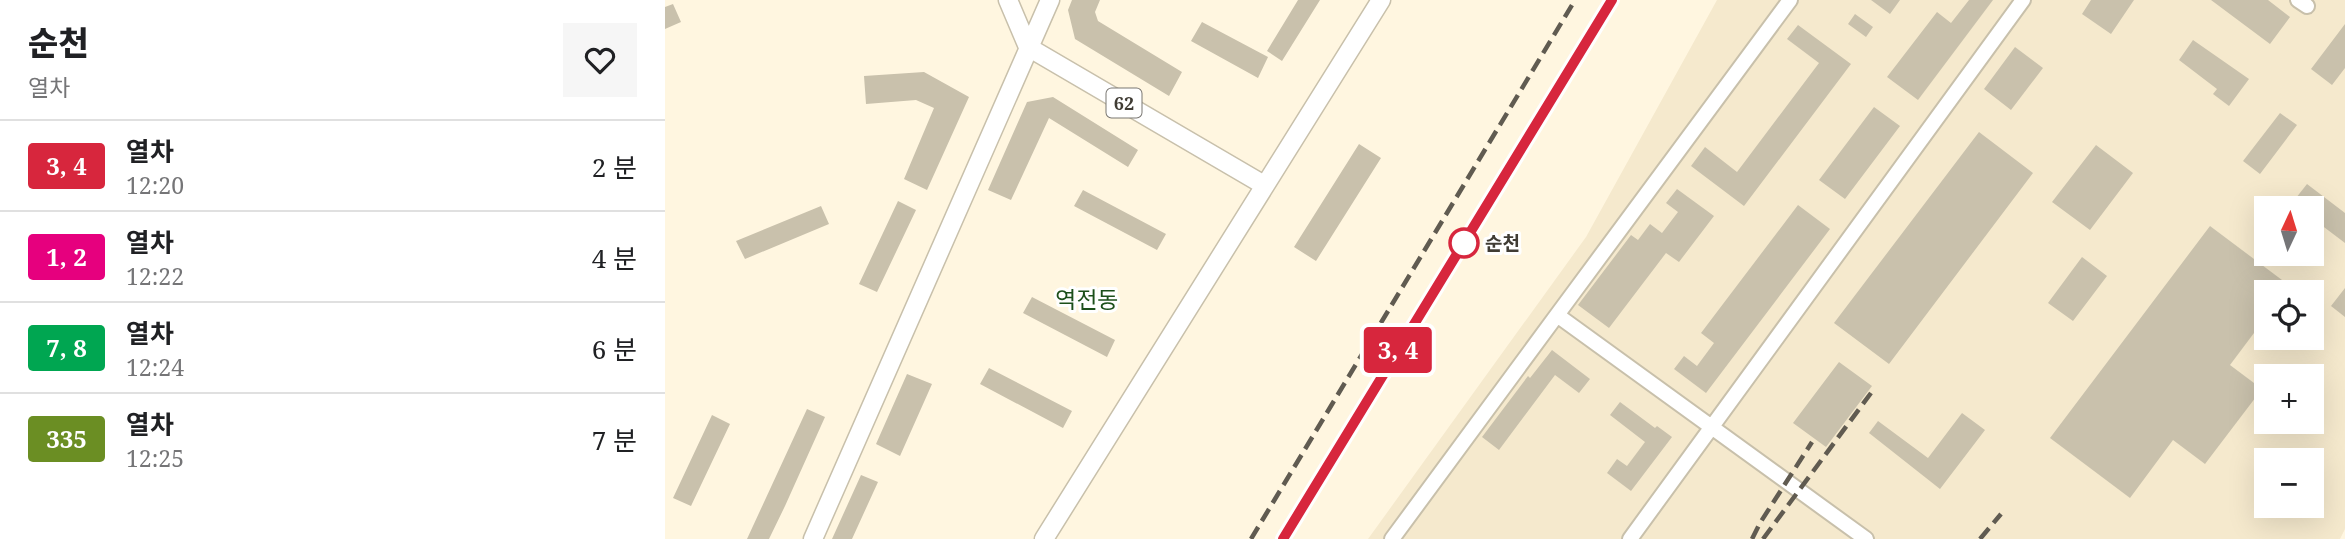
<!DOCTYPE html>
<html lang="ko">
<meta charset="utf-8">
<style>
body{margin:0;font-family:"Noto Serif","Noto Sans KR",serif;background:#f6f6f6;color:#202124;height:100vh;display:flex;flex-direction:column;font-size:26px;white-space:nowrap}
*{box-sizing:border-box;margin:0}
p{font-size:23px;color:#757577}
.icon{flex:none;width:38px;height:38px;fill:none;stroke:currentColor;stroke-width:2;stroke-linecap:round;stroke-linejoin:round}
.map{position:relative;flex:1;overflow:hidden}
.details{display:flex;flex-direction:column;background:#fff;width:665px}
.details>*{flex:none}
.badge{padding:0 14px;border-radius:5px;font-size:24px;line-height:46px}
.needle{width:46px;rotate:4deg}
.fabs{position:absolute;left:1589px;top:196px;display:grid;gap:14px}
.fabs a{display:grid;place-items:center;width:70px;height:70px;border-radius:0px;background:#fff;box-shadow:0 7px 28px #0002;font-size:35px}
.map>.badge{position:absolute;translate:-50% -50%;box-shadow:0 0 0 4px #fff}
.round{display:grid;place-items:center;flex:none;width:74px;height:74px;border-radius:0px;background:#f6f6f6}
.summary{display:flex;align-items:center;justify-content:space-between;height:119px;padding:0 28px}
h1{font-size:33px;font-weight:800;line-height:52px}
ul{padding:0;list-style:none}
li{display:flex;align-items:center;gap:21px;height:91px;padding:0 28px;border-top:2px solid #e0e0e0}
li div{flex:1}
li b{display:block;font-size:26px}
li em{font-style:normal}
li .badge{min-width:77px;font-weight:700;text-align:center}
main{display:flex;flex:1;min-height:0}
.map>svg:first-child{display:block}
.built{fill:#f5e9cd;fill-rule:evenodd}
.building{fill:#c9c1ac}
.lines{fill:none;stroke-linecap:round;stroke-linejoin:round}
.minor-casing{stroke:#c8c0ab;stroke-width:18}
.major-casing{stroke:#c8c0ab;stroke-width:21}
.minor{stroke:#fff;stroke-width:14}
.major{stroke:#fff;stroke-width:18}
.rail{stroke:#605b51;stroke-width:4.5;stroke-dasharray:14 7;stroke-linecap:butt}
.line-casing{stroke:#fff;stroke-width:16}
.line{stroke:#d7263d;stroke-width:10}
.stop-dot{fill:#fff;stroke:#d7263d;stroke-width:3.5}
.labels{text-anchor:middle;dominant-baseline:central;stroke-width:6;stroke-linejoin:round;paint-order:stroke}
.shield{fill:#fff;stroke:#797671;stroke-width:2}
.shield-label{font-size:18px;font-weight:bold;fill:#403c34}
.stop-label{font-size:19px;font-weight:bold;fill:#403c34;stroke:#fff;text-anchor:start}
.quarter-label{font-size:23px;fill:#1c4f1a;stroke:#fff}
</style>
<main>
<section class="details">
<div class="summary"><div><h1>순천</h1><p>열차</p></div><a class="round"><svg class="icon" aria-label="heart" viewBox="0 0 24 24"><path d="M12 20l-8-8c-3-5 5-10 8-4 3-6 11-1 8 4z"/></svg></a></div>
<ul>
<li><span class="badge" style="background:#d7263d;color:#fff">3, 4</span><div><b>열차</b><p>12:20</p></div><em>2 분</em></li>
<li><span class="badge" style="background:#e6007e;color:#fff">1, 2</span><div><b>열차</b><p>12:22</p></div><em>4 분</em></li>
<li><span class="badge" style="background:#00a651;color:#fff">7, 8</span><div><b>열차</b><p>12:24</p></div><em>6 분</em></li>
<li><span class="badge" style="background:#6b8e23;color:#fff">335</span><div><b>열차</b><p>12:25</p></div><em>7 분</em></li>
</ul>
</section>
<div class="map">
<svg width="1680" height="539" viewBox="0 0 1680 539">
<rect width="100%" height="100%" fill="#fff6e0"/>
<!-- built -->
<path class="built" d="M1052,0h628v529l-5,10h-972l218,-302zM1601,208h46v46h-46zM1601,292h46v46h-46zM1601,376h46v46h-46zM1601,460h46v46h-46z"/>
<!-- building -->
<path class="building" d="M407,0h28l-5,12 3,9 84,51 -13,24 -94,-57 -7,-29z
M633,0h22l-38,61 -15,-10z
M1206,0h29l-10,14z
M1304,0h24l-75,100 -31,-23 50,-65 14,11z
M1426,0h43l-23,34 -29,-20z
M1546,0h57l22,17 -20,27z
M8,4l8,18 -16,7v-22z
M1190,14l18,13 -7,10 -18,-13z
M537,22l66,35 -10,21 -67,-37z
M1680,24v44l-13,17 -21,-16z
M1133,25l53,39 -107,142 -53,-40 14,-19 32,25 82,-109 -32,-24z
M1528,40l56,39 -20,27 -16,-12 4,-5 -38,-29z
M1350,47l28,21 -32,42 -27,-21z
M259,72l45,25 -42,93 -23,-11 30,-71 -18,-8 -50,4 -2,-28z
M388,97l85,53 -10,17 -79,-49 -38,82 -23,-10 39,-88z
M1209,107l26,19 -55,73 -26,-19z
M1615,113l17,12 -37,49 -17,-13z
M1314,132l54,41 -144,191 -55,-41z
M694,144l22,14 -65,103 -22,-14z
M1431,145l37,28 -43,57 -38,-28z
M1642,184l38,29v30l-33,-25v-10h-13l-7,-5z
M1012,189l37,27 -35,46 -13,-9 -57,75 -31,-23 53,-70 7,5 12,-16 12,9 16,-21 -12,-9z
M418,190l83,44 -9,16 -83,-44z
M233,201l18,9 -39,82 -18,-8z
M1133,205l32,24 -124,164 -32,-24 10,-13 13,10 17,-23 -13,-10z
M156,206l8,18 -84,35 -9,-18z
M1545,226l80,60 -5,6h-19v25l-36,48 32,24 -57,75 -32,-24 -43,58 -80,-60z
M1417,257l25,19 -34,45 -25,-18z
M1680,288v29l-14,-11z
M367,297l83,43 -8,17 -84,-44z
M887,350l38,29 -11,14 -24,-18 -56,75 -17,-13 46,-61 2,2z
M1174,362l33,24 -46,61 -33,-24z
M324,368l83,43 -9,17 -83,-44z
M242,374l25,10 -32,72 -24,-12z
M955,402l35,26 2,-2 15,11 -41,54 -24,-18 10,-14 10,7 18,-24 -35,-27z
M142,409l18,8 -40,89 -16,33h-22z
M1297,413l23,17 -45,59 -71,-56 9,-12 50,37z
M47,415l18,9 -39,82 -18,-8z
M196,475l17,7 -26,57h-20z"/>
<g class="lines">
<defs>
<path id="minor" d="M1633,0l9,6
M892,315l233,-315
M727,539l165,-224 309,224
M965,539l393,-539"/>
<path id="major" d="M343,0l20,47 236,138
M148,539l237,-539
M379,539l337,-539"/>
</defs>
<!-- minor casing -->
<use href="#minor" class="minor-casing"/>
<!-- major casing -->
<use href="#major" class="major-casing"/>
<!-- minor -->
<use href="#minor" class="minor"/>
<!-- major -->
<use href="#major" class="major"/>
<!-- rail -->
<path class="rail" d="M586,539l324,-539
M618,539l329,-539
M1087,539l8,-16 52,-81
M1098,539l108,-146
M1315,539l21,-25"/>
</g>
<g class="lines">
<defs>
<path id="line" d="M618,539l329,-539"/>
</defs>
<!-- line casing -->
<use href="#line" class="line-casing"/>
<!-- line -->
<use href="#line" class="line"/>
</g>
<!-- markers -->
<circle class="stop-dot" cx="799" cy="243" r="14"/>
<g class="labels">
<!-- shield labels -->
<rect class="shield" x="441.5" y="88.5" width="35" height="29" rx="5"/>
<g class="shield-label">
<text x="459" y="103">62</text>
</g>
<!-- stop labels -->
<g class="stop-label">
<text x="820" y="243">순천</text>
</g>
<!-- quarter labels -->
<g class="quarter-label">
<text x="422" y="299">역전동</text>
</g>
</g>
</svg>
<div class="fabs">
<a><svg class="needle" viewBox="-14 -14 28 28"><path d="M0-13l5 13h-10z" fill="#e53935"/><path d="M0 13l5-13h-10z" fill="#757577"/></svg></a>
<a><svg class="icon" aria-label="locate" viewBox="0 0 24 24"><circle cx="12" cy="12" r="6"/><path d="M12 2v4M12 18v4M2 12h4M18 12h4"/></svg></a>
<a>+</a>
<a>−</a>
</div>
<b class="badge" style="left:733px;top:350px;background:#d7263d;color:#fff">3, 4</b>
</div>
</main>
